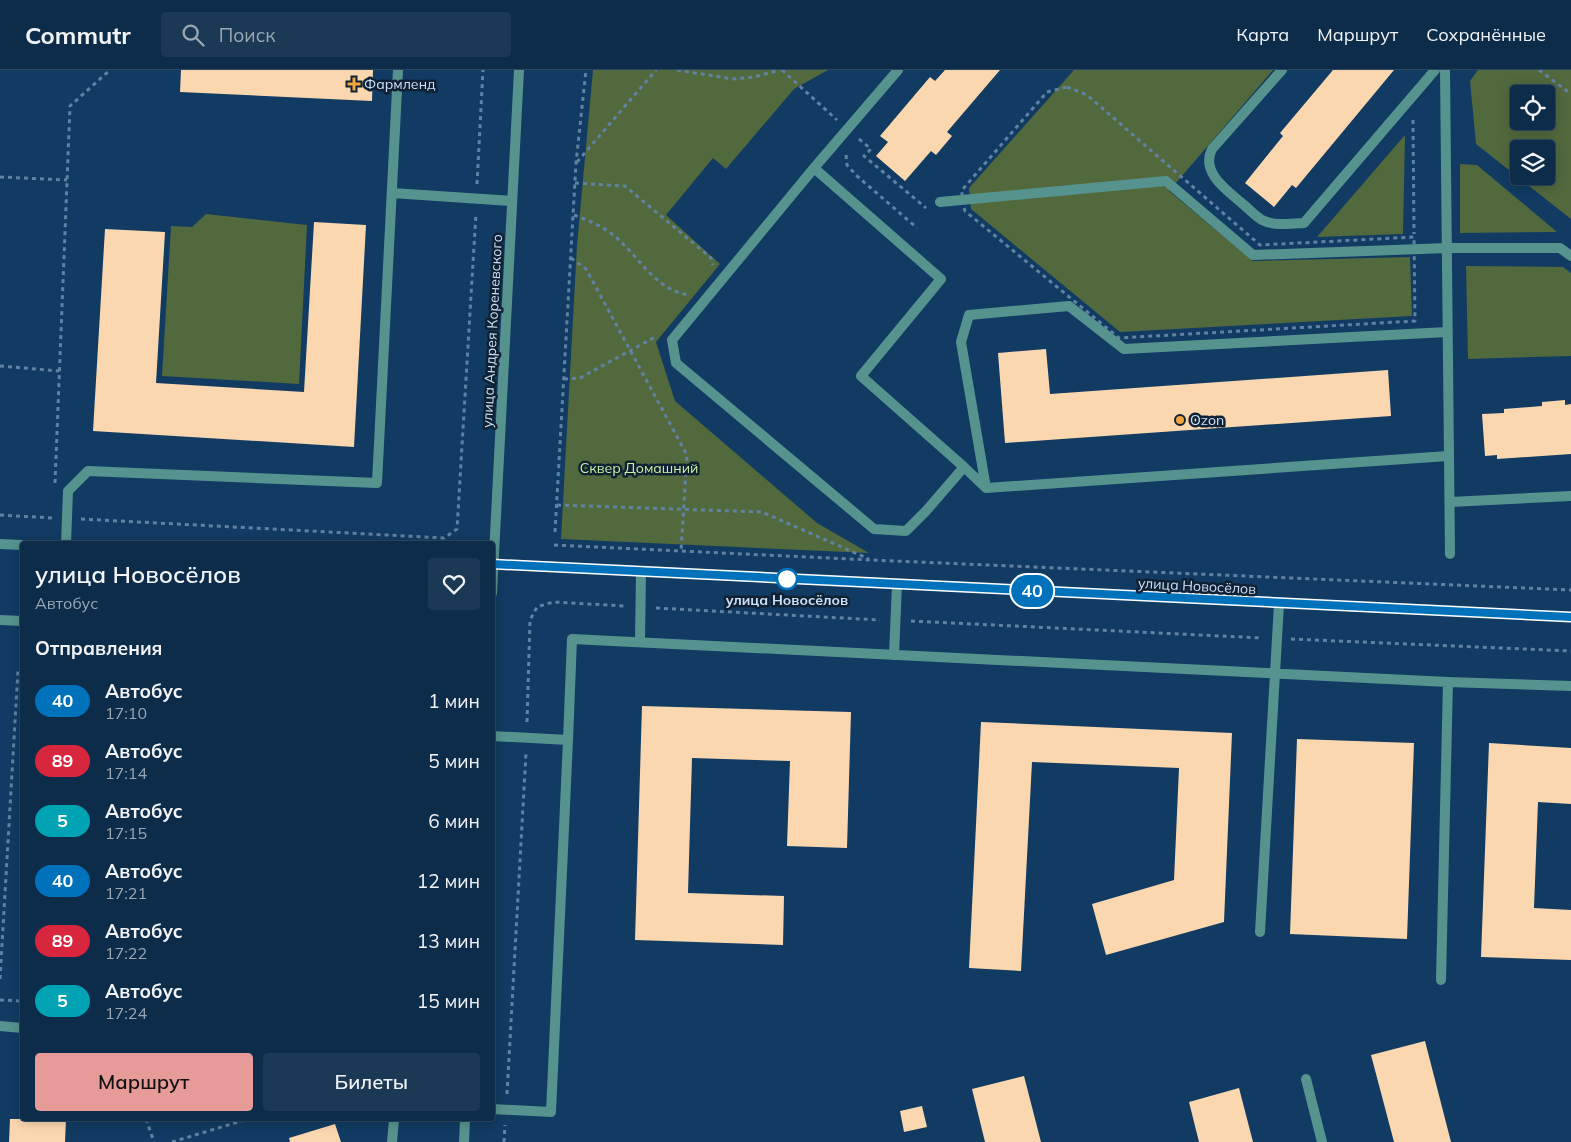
<!DOCTYPE html>
<html lang="ru">
<meta charset="utf-8">
<style>
body{margin:0;font-family:Mulish,sans-serif;background:#1b3854;color:#f1f3f6;height:100vh;display:flex;flex-direction:column;font-size:19px;white-space:nowrap}
*{box-sizing:border-box;margin:0}
p{font-size:16px;color:#9aa7b5}
.icon{flex:none;width:28px;height:28px;fill:none;stroke:currentColor;stroke-width:2;stroke-linecap:round;stroke-linejoin:round}
.map{position:relative;flex:1;overflow:hidden}
.sheet{position:absolute;left:20px;top:471px;width:475px;height:580px;display:flex;flex-direction:column;background:#0d2c4a;border-radius:5px;box-shadow:0 2px 12px #0003,0 0 0 1px #2d4862}
.sheet>*{flex:none}
.badge{padding:0 10px;border-radius:16px;font-size:18px;line-height:32px}
.controls{position:absolute;left:1510px;top:15px;display:grid;gap:10px}
.controls a{display:grid;place-items:center;width:45px;height:45px;border-radius:5px;background:#0d2c4a;box-shadow:0 2px 12px #0003,0 0 0 1px #2d4862;font-size:25px}
.map>.badge{position:absolute;translate:-50% -50%;box-shadow:0 0 0 2px #fff}
h2{padding:0 15px;font-size:19px;line-height:45px}
.round{display:grid;place-items:center;flex:none;width:52px;height:52px;border-radius:5px;background:#1b3854}
.head{display:flex;align-items:center;justify-content:space-between;height:85px;padding:0 15px}
h1{font-size:24px;font-weight:600;line-height:38px}
.cta{display:flex;gap:10px;margin-top:auto;padding:10px 15px}
.cta a{flex:1;height:58px;border-radius:5px;background:#e69b98;color:#111;font-size:20px;font-weight:600;line-height:58px;text-align:center}
.cta a+a{background:#1b3854;color:#f1f3f6}
ul{padding:0;list-style:none}
li{display:flex;align-items:center;gap:15px;height:60px;padding:0 15px}
li div{flex:1}
li b{display:block;font-size:19px}
li em{font-style:normal}
li .badge{min-width:55px;font-weight:700;text-align:center}
header{display:flex;align-items:center;gap:30px;box-sizing:border-box;height:70px;padding:0 25px;background:#0d2c4a;border-bottom:1px solid #2d4862}
header strong{font-size:24px}
nav{display:flex;gap:28px;margin-inline-start:auto;font-size:18px}
.search{width:350px;height:45px;background:#1b3854;display:flex;align-items:center;gap:12px;box-sizing:border-box;padding:0 18px;border-radius:5px;color:#9aa7b5;font-size:19px}
.map>svg:first-child{display:block}
.green{fill:#52683d;fill-rule:evenodd}
.building{fill:#fad7af}
.lines{fill:none;stroke-linecap:round;stroke-linejoin:round}
.path{stroke:#6082a3;stroke-width:3;stroke-dasharray:4 4;stroke-linecap:butt}
.lane{stroke:#56938f;stroke-width:10}
.street{stroke:#56938f;stroke-width:10}
.line-casing{stroke:#fff;stroke-width:11}
.line{stroke:#0072bc;stroke-width:8}
.poi-dot{fill:#f1a640;stroke:#102133;stroke-width:2}
.stop-dot{fill:#fff;stroke:#0072bc;stroke-width:2.5}
.labels{text-anchor:middle;dominant-baseline:central;stroke-width:5;stroke-linejoin:round;paint-order:stroke}
.poi-label{font-size:14px;fill:#cbe2fa;stroke:#102133;text-anchor:start}
.street-label{font-size:14px;fill:#cbe2fa;stroke:#102133}
.park-label{font-size:14px;fill:#c9f2a3;stroke:#102133}
.stop-label{font-size:14px;font-weight:bold;fill:#cbe2fa;stroke:#102133}
</style>
<header>
<strong>Commutr</strong>
<div class="search"><svg class="icon" aria-label="search" viewBox="0 0 24 24"><circle cx="10" cy="10" r="6"/><path d="M15 15l6 6"/></svg>Поиск</div>
<nav><a>Карта</a><a>Маршрут</a><a>Сохранённые</a></nav>
</header>
<div class="map">
<svg width="1571" height="1072" viewBox="0 0 1571 1072">
<rect width="100%" height="100%" fill="#113b62"/>
<!-- green -->
<path class="green" d="M593,0h235l-34,19 -68,80 -13,-11 -47,57 54,49 -64,78 19,59 142,122 52,30 -308,-14 16,-294z
M1074,0h199l-104,121 84,70 157,-4 2,59 -292,16 -149,-123 -2,-21z
M1478,0h93v149l-95,-75 -6,-63zM1519,24h27v27h-27zM1519,79h27v27h-27z
M1405,65l-2,99 -86,3z
M1460,94l17,1 80,67 -97,1z
M206,144l101,11 -8,159 -137,-8 9,-150 21,1z
M1466,196l97,1 8,6v83l-103,3z"/>
<!-- building -->
<path class="building" d="M181,0h192l-1,31 -192,-9z
M945,0h55l-53,62 5,4 -16,19 -5,-4 -26,30 -29,-25 12,-14 -8,-6 50,-59 5,4z
M1333,0h61l-98,118 -4,-3 -18,22 -29,-24 38,-47 -3,-3z
M314,152l52,3 -12,222 -261,-16 12,-202 60,3 -9,151 148,9z
M1046,279l4,45 338,-24 3,46 -386,27 -7,-90z
M1565,330v5l6,-1v50l-74,5v-4l-12,1 -3,-42 22,-1v-4l38,-3v-4z
M642,636l209,6 -4,136 -60,-2 3,-85 -98,-3 -4,135 96,3 -1,49 -148,-5z
M981,652l251,11 -8,189 -118,33 -14,-51 82,-24 5,-112 -147,-6 -11,209 -52,-3z
M1297,669l117,4 -7,196 -117,-5z
M1489,673l82,5v56l-33,-2 -4,106 37,2v50l-90,-3z
M1425,971l26,101h-57l-23,-87z
M1024,1006l17,66h-56l-13,-53z
M1239,1018l14,54h-54l-10,-40z
M922,1036l5,21 -23,5 -4,-21z
M10,1049h56l-1,23h-56z
M335,1054l6,18h-51l-1,-4z"/>
<g class="lines">
<!-- path -->
<path class="path" d="M677,0l56,9 21,-2 26,-7
M782,0l55,50
M1539,0l32,24
M1067,17l20,8 173,150 154,-8 1,84 -296,17 -154,-127 -3,-10v-11l85,-98z
M1413,50l1,114
M859,69l12,10 -7,7 62,52
M846,85l1,10 10,11 60,52
M577,92l79,-92
M0,107l67,3
M575,113l50,3 86,72 2,7
M477,114l6,-114
M574,145c13,5 26,10 38,19 26,20 42,56 77,61
M571,188l15,11 101,186 -6,96
M0,296l59,5
M564,309l16,-1 77,-42
M55,413l15,-377 40,-36
M557,435l205,7 107,47
M0,445l52,3
M81,449l363,19 13,-9 19,-316
M555,462l21,-369 10,-93
M554,475l317,15 700,30
M656,538l224,12
M911,551l351,17
M1291,569l280,12
M527,652l3,-102 7,-13 16,-5 72,4
M0,909l18,-309 4,1
M0,930l22,1
M507,1024l19,-341
M146,1049l8,23
M172,1072l76,-23
M504,1072l1,-17"/>
<!-- lane -->
<path class="lane" d="M1282,0l-70,79c-12,24 16,42 32,56 5,4 11,11 18,15 12,6 28,4 42,3l131,-153
M814,98l127,111 -80,97 103,91 -38,44 -20,20 -32,-2 -198,-166 -4,-23 142,-172 84,-98
M392,123l120,8
M964,397l22,21 462,-32
M986,418l-25,-146 8,-27 100,-9 55,43 323,-17
M1450,432l121,-6
M66,474l2,-53 20,-20 289,12 21,-413
M0,550l22,1
M640,571l1,-70
M894,585l3,-71
M492,666l76,4 -17,372 -59,-3
M568,670l4,-101 876,43 123,4
M1260,862l19,-328
M1441,910l7,-298
M0,956l22,2
M1306,1009l16,63
M392,1072l2,-23"/>
<!-- street -->
<path class="street" d="M1445,0l5,484
M940,132l226,-21 87,74 195,-7h112l11,8
M0,474l22,1
M492,494l1079,53
M492,523l27,-523
M464,1072l1,-23"/>
</g>
<g class="lines">
<defs>
<path id="line" d="M492,494l1079,53"/>
</defs>
<!-- line casing -->
<use href="#line" class="line-casing"/>
<!-- line -->
<use href="#line" class="line"/>
</g>
<!-- markers -->
<g class="poi-dot">
<path d="M351.5 6.5h5v5h5v5h-5v5h-5v-5h-5v-5h5z"/>
<circle cx="1180" cy="350" r="5"/>
</g>
<circle class="stop-dot" cx="787" cy="509" r="10"/>
<g class="labels">
<!-- poi labels -->
<g class="poi-label">
<text x="364" y="14">Фармленд</text>
<text x="1190" y="350">Ozon</text>
</g>
<!-- street labels -->
<g class="street-label">
<text transform="translate(492 261) rotate(-87)">улица Андрея Кореневского</text>
<text transform="translate(1197 516) rotate(3)">улица Новосёлов</text>
</g>
<!-- park labels -->
<g class="park-label">
<text x="639" y="398">Сквер Домашний</text>
</g>
<!-- stop labels -->
<g class="stop-label">
<text x="787" y="530">улица Новосёлов</text>
</g>
</g>
</svg>
<div class="controls">
<a><svg class="icon" aria-label="locate" viewBox="0 0 24 24"><circle cx="12" cy="12" r="6"/><path d="M12 2v4M12 18v4M2 12h4M18 12h4"/></svg></a>
<a><svg class="icon" aria-label="layers" viewBox="0 0 24 24"><path d="M12 4l9 5-9 5-9-5zM3 14l9 5 9-5"/></svg></a>
</div>
<b class="badge" style="left:1032px;top:521px;background:#0072bc;color:#fff">40</b>
<section class="sheet">
<div class="head"><div><h1>улица Новосёлов</h1><p>Автобус</p></div><a class="round"><svg class="icon" aria-label="heart" viewBox="0 0 24 24"><path d="M12 20l-8-8c-3-5 5-10 8-4 3-6 11-1 8 4z"/></svg></a></div>
<h2>Отправления</h2>
<ul>
<li><span class="badge" style="background:#0072bc;color:#fff">40</span><div><b>Автобус</b><p>17:10</p></div><em>1 мин</em></li>
<li><span class="badge" style="background:#d7263d;color:#fff">89</span><div><b>Автобус</b><p>17:14</p></div><em>5 мин</em></li>
<li><span class="badge" style="background:#00a3b4;color:#fff">5</span><div><b>Автобус</b><p>17:15</p></div><em>6 мин</em></li>
<li><span class="badge" style="background:#0072bc;color:#fff">40</span><div><b>Автобус</b><p>17:21</p></div><em>12 мин</em></li>
<li><span class="badge" style="background:#d7263d;color:#fff">89</span><div><b>Автобус</b><p>17:22</p></div><em>13 мин</em></li>
<li><span class="badge" style="background:#00a3b4;color:#fff">5</span><div><b>Автобус</b><p>17:24</p></div><em>15 мин</em></li>
</ul>
<div class="cta"><a>Маршрут</a><a>Билеты</a></div>
</section>
</div>
